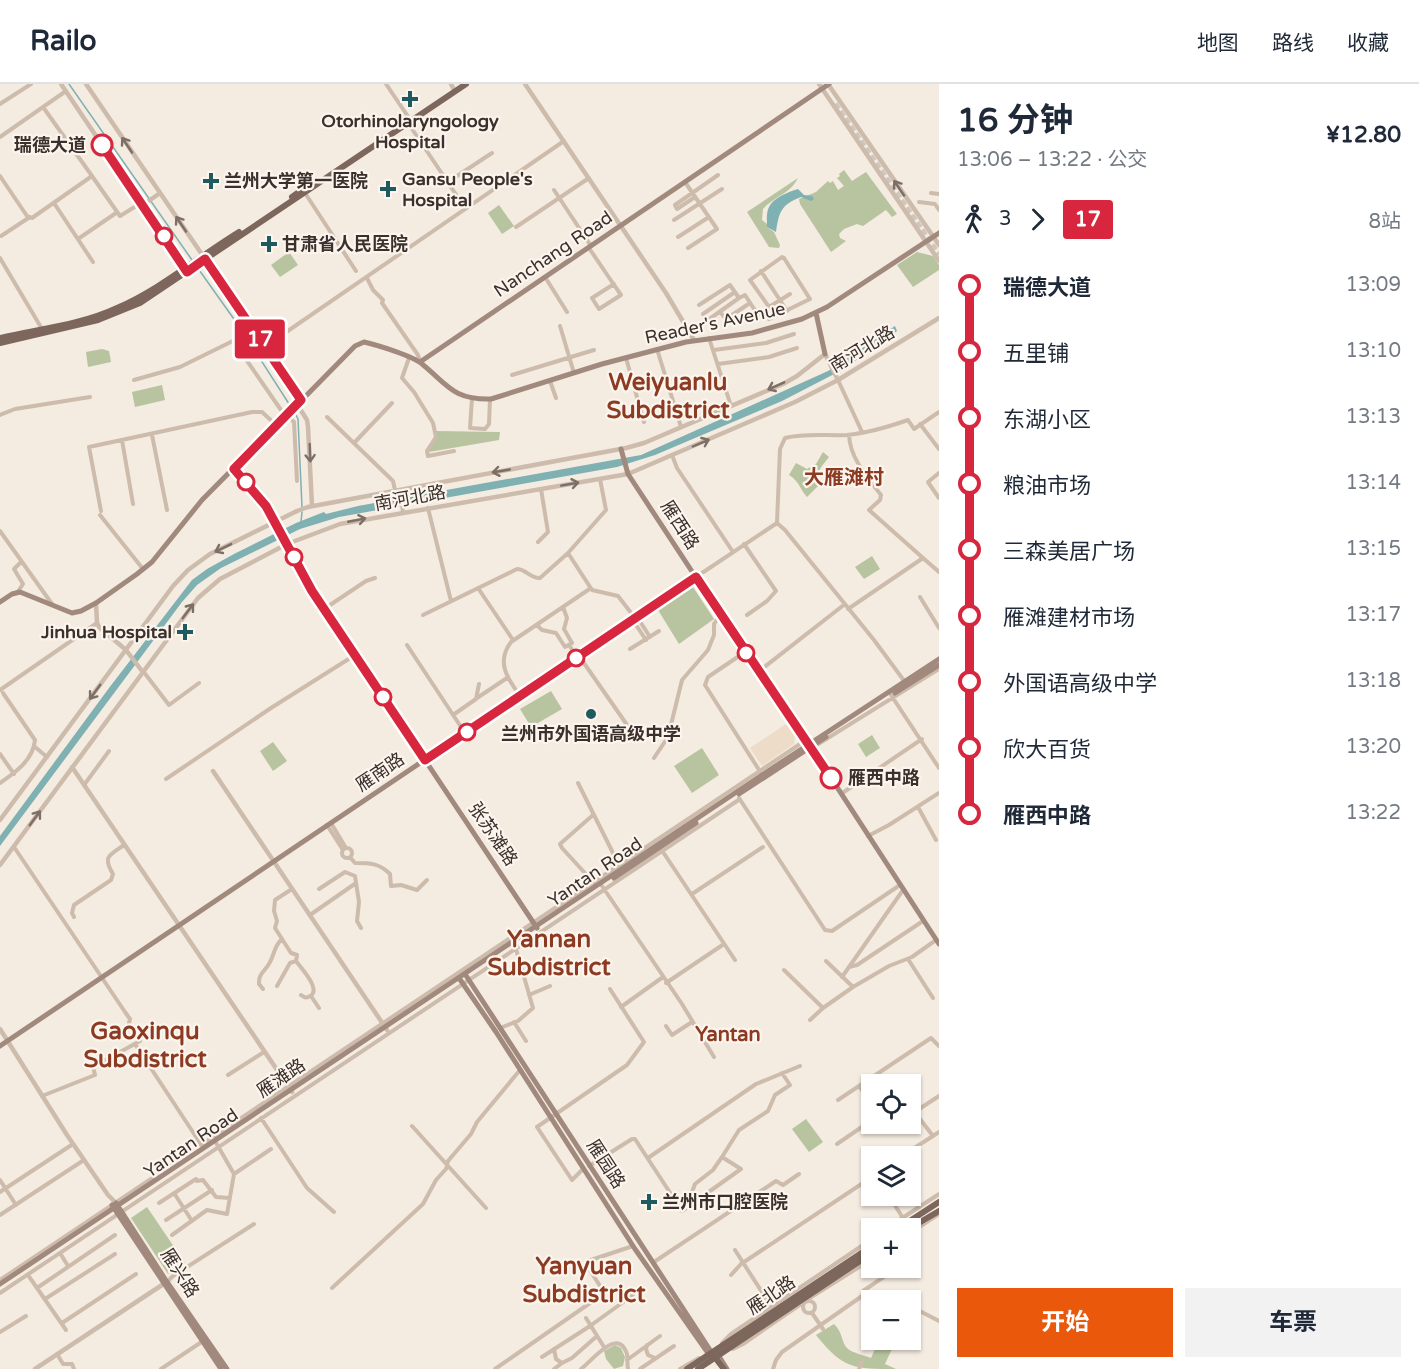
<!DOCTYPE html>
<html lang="zh">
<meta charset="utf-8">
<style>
body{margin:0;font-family:"Varela Round","Noto Sans SC",sans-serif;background:#f2f2f3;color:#1f2937;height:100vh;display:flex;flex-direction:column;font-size:22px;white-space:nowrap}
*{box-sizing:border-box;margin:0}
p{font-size:20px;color:#747a83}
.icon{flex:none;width:33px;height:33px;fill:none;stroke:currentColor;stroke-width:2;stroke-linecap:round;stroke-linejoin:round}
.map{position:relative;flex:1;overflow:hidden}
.side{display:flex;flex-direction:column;background:#fff;width:480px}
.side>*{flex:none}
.badge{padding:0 12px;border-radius:4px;font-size:21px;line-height:39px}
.controls{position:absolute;left:861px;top:990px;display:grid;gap:12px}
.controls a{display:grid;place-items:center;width:60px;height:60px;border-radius:0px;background:#fff;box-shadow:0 2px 4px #0004;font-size:30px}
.map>.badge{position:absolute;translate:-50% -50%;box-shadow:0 0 0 3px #fff}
.legs{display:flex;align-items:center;gap:9px;height:66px;padding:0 18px;font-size:20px}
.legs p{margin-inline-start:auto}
.head{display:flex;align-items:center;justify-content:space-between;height:102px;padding:0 18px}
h1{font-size:33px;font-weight:700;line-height:45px}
.cta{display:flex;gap:12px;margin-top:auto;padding:12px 18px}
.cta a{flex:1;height:69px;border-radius:0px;background:#ea580c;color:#fff;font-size:24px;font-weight:700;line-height:69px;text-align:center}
.cta a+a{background:#f2f2f3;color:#1f2937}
ul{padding:0 18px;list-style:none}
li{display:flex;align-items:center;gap:21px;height:66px;font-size:22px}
li i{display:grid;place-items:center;width:9px;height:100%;margin:0 8px;background:currentColor}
li i::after{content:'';width:15px;height:15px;margin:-8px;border:4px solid;border-radius:50%;background:#fff}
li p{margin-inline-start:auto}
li:first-child i{background:linear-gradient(#0000 50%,currentColor 0)}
li:last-child i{background:linear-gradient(currentColor 50%,#0000 0)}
header{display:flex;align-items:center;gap:36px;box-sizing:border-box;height:84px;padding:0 30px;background:#fff;border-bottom:2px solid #e0e1e3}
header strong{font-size:28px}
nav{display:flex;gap:33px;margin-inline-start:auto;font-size:21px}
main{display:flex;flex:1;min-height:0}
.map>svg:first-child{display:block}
.green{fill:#b8c4a0}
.plaza{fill:#ecdcc8}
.water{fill:#7fb0b2}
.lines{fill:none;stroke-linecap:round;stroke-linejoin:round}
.stream{stroke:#7fb0b2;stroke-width:1.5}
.primary-tunnel{stroke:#cfc6bd;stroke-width:6;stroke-dasharray:6 3;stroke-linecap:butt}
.minor{stroke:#cdbbac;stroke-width:4}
.tertiary{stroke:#cdbbac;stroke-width:4.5}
.secondary{stroke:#a18a7d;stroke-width:5}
.primary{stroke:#7d675c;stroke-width:6}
.minor-bridge{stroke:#cdbbac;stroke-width:4}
.tertiary-bridge{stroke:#cdbbac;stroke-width:4.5}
.secondary-bridge{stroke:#a18a7d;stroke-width:5}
.oneway{stroke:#7d6f65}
.line-1-casing{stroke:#fff;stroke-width:14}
.line-1{stroke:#d7263d;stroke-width:9}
.poi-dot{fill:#1f5a5e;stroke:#fbf5ee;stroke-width:2}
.stop-1-dot{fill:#fff;stroke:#d7263d;stroke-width:3}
.labels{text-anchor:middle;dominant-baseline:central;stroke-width:4.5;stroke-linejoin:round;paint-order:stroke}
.poi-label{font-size:18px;font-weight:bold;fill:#3b302b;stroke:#fbf5ee;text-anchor:start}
.stop-label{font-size:18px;font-weight:bold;fill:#3b302b;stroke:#fbf5ee;text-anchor:end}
.street-label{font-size:18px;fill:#3b302b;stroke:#fbf5ee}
.neighbourhood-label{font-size:20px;font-weight:bold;fill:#8c3b22;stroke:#fbf5ee}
.district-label{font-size:24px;font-weight:bold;fill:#8c3b22;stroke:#fbf5ee}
</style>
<header>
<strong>Railo</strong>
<nav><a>地图</a><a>路线</a><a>收藏</a></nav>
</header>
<main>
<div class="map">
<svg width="939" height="1285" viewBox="0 0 939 1285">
<rect width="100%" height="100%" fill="#f4ebe1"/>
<!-- green -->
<path class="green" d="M844,86l8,11 14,-9 31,42 -5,3 -6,-7 -23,16 -6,-2 -13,5 -5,5 1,4 6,3 -15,11 -31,-48 -1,-5 17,-7 12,-11 2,2 3,-2 5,9 6,-4 -7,-8 3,-2 -1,-2z
M798,94c-9,17 -22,17 -35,31l-1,11 5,4v3l7,5 6,13 -1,3 -10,-1 -22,-35z
M499,121l15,21 -12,8 -14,-21z
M289,168l9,13 -18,12 -9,-12z
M917,168l16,4 6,9v5l-26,17 -16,-22z
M102,265l7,2 2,11 -23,5 -2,-15z
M162,301l3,15 -30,7 -3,-15z
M436,347l64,1 -1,8 -70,12z
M823,368l6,5c-7,9 -15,17 -11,29l-11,11c-8,-9 -7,-15 -18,-22l7,-12 11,6 9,-5z
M872,472l8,13 -16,10 -9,-12z
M693,503l21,32 -35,25 -21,-34z
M551,607l11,18 -31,18 -11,-18z
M872,651l8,13 -14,9 -8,-13z
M273,658l14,19 -14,10 -13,-20z
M702,664l17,27 -27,18 -18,-27z
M806,1035l17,23 -14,10 -17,-23z
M147,1123l38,56 -17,11 -37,-56z
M834,1240c9,8 7,19 14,25 5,4 16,6 23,9l8,-18h17l-11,24 11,5c-42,0 -53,0 -80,-34z
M615,1261l6,3 4,9 -2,9 -9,3 -8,-10 -2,-8z"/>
<!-- plaza -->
<path class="plaza" d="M786,640l9,12 -1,8 -32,22 -12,-18z"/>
<!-- water -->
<path class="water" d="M798,105l6,6 8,1 2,3 -3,2 -10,-4c-21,8 -22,16 -25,35l-9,-5c0,-6 -1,-14 2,-20 4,-9 19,-15 29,-18z
M895,242l2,5 -55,39 -60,31 -127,54 -38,12 -278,50 -39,12 -79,39 -24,17 -15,17 -182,244v-10l109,-148 83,-108 15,-11 27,-15 62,-31 28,-11 2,2 32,-8 283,-51 187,-84z"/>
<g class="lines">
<!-- stream -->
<path class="stream" d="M69,0l123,176
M197,183l44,62 50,78
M294,327l4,8 4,88
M301,438l1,-10"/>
<!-- primary-tunnel -->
<path class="primary-tunnel" d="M835,20l104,151"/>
<!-- minor -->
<path class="minor" d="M386,0l23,34
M0,20l31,-20
M408,39l53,79
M0,53l66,-46
M0,92l27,40 5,2 60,-42 -49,-69
M92,92l28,40 21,-13
M448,98l44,-29
M685,98l32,47 -29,19
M554,106l37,56
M305,109l51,78
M931,109l8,1
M695,113l-18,12 -2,-4 43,-30
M919,118l16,2 4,6
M54,119l39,59
M674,136l48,-31
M516,143l73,-49
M1,152l29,-19
M678,153l31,-20
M78,155l38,-26
M589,164l21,31 11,16 -22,14 -7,-11 22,-14
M0,174l42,71
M761,187l26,40
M545,193l22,35
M367,194l6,12 10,10 -1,3 36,52 2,6
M699,221l31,-20 9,13 6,-3 13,20 11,-8 -19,-27 32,-23 2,1 26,41 -41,20
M769,223l21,-13
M720,228l6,7 24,-16
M703,230l32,-22
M708,236l31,-22
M560,242l14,47
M709,254l22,68
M234,258l47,68 13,12 3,59
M266,262l298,-205
M657,265l24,78
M714,266l52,-7 28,-9
M409,274l-7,20 12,14 19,31 3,14 -9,14 1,5 26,-5
M626,274l18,64
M718,280l51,-7 28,-9
M512,291l82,-25
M134,296l46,-13 61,-30
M838,296l24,52
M550,297l6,17
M472,314l-2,30 15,1 4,-5 1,-25
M0,331l15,-6 75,-12
M327,333l66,64 2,9
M920,340l19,25
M152,351l15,75
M122,356l11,64
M354,359l38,-40
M672,371l5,13 56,84
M939,389l-11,9 11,16
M600,395l6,31 -38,43 24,37 26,6 17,22
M400,406l3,22
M428,424l23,93
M101,427l-12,-64 163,-35h10l14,13
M100,431l43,54
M777,439l3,-74 5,-11c20,-5 42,-2 62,-3 21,-2 41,-8 61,-15l6,9 25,-17
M777,439l8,7 89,110 31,42
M0,447l52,73
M538,458l10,-10 -7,-43
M744,460l32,47 -9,10 -20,14
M923,474l16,14
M696,493l81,-54
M478,504l35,52
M17,509l6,-9 -9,-15 7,-7
M920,513l19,31
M324,525l42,-28 9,-3
M848,525l75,-51 -54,-48 11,-10 1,-5c-14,-18 -31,-37 -32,-60
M423,531l94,-46c9,0 14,10 23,9l28,-25
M537,541l5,5 14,3 9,14 7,-4 -8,-14 3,-11 -4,-11
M646,556l-10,-15 -1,-7 6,5 9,14
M407,561l58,88
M569,561l8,12
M630,565l29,-18
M745,568l-37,25 -3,8 56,88
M579,572l53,76
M143,587l26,34 30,-22
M758,588l87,-68
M0,606l97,-67
M889,608l50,76
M520,612c-13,-18 -24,-34 -9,-54l80,-54
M477,614l30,-20
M453,631l23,-16 3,-15
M815,662l124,-77
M35,663l12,10
M0,670l14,20
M654,674l14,-21 14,-57 26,-30 6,-15v-11l6,-9
M166,695l105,-71 84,-53
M0,699c16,-11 33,-23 35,-43l-32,-47
M578,699l41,82
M84,701l25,-34
M841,710l81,-55
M739,714l86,132 7,1 68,-46
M918,723l18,33
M593,731l-33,29 2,4 32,35
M331,739l15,25
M327,741l16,25
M868,752l21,-11 50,-32
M14,763l111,165 5,7 -1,4 11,18 -47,26 2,8 -53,21
M342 769a5 5 0 1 1 10 0a5 5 0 1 1-10 0Z
M663,768l72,108
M350,773l5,6c15,0 24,0 35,11l1,12 10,-1 16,5 10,-10
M600,799l82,121 32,53
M292,805l-17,11 -1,11 3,10 -2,7 16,25 6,2 -1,6c5,7 26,29 14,35 -4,3 -6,1 -9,-1
M319,805l26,-17 10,4 4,26 -2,19 4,7
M692,810l71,-47
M310,831l46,-32
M74,833l-2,-4 2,-8 37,-25 2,-6c-11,-18 -3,-19 11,-29
M908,875l25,39
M826,877l27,26 36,-21 23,-9 24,-17
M849,883l8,-2 66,-44
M784,886l39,38
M842,893l61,-87
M666,899l58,-39
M277,902l13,-23 6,-2
M263,905l-4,-5c-1,-11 7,-13 11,-22 5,-9 4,-16 12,-23
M529,911l21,-9
M311,912l8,12
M621,923l42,-30
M810,936l13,-12 30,-21
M514,938l12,19
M666,942l6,9 20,-13
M500,944l18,-7 15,-13 -17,-59
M135,960l67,102
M228,991l36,-23
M859,1002l13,17
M838,1016l93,-62 8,8
M910,1022l23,30
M910,1031l29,-19
M261,1034l46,70 27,24
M412,1042l74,82
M837,1060l35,-24
M201,1061l605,-405
M902,1072l37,-24
M648,1074l108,-74 44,-18
M589,1082l43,-27h3l47,72 59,-42 -19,-12 17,-27 29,-19 7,-16 15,-10 -8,-12
M583,1085l-11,11 -35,-53 90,-62 17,-23 -34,-53
M234,1090l37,-25
M0,1096l16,25
M0,1108l73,-48
M174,1109l18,28
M889,1112l14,22
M159,1119l37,-24 1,2 6,-1 13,17 14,1
M686,1124l9,-24 18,-14 9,-13
M0,1131l84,-55
M166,1136l46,-30
M887,1144l52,-34
M910,1149l29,-19
M172,1151l35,-25 20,4 7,-40 -19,-33
M735,1166l32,50
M60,1169l8,13
M910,1171v3
M654,1178l122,-81 7,4 16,-11
M897,1184l-34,23 3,3 13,-2 19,8
M28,1191l38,55
M731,1191l10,-11 131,-87
M0,1196l154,-103
M167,1198l6,-6 81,-52
M37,1204l78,-53
M332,1204l91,-84 13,-24 10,-11 2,-8 23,-27 6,-12 43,-52
M0,1209l740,-494
M45,1215l70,-45
M808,1215l64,-40
M803 1223a6 6 0 1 1 12 0a6 6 0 1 1-12 0Z
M910,1222l29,15
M812,1229l11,16
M586,1234l18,29
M62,1239l74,-49
M0,1248l26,-16
M722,1259l9,-9 141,-95
M647,1261l-1,4 2,6 7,3
M554,1265l2,10 6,4 10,-5 25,-22
M733,1265l10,-5 58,-40
M57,1270l6,10h9l2,5
M542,1273l48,-31 43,-31
M627,1276l33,-24
M161,1285l42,-28
M495,1285l108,-75 1,-2 -15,-23 2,-9 42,-14
M554,1285l8,-6
M581,1285c11,-8 37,-43 46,-15 1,6 0,10 1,15
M640,1285l34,-23
M680,1285l19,-11
M773,1285l3,-9 6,-8 83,-58
M859,1285l3,-8"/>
<!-- tertiary -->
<path class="tertiary" d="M61,0l126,187
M86,0l215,316
M451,0l2,4
M525,0l141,209 28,47
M819,0l120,177
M828,0l111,161
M143,121l17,-12
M297,320l10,16 1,7 4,79
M234,385l32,37 46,85 113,169
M308,423l318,-59 18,-5 139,-59 14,-8 28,-22 13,26
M96,519l1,20 2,4 27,23 16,21
M72,683l220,325
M213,687l174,259
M0,736l173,-234 15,-16 22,-16 87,-43
M0,781l198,-267 22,-19 67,-35 53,-20 288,-50 167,-72 43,-22 101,-62
M0,945l67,106 41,60 8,8
M35,1285l130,-86"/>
<!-- secondary -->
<path class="secondary" d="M816,229l9,41
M420,278l409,-278
M295,323l60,-61 9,-4c13,3 49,14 58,22 26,21 31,36 69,35l111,-35 84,-22 66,-9 50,-14 25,-12 112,-74
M621,365l7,25 130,198 51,72 130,200
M0,518l12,-8 8,-2 52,21 9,-2 15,-8 41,-29 15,-12 50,-62 87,-88
M895,609l44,-28
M425,676l112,168
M739,710l87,-57
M614,794l82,-55
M465,890l247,379
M459,894l37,54 139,217 75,107
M0,962l696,-469
M116,1119l51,79 60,87
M112,1121l109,164
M0,1200l762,-509 177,-116
M717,1269l10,16"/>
<!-- primary -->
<path class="primary" d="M292,113l24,-17
M0,254c38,-9 81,-13 117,-30 44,-19 81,-51 122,-76
M0,259l98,-23 42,-17 326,-219
M899,1144l40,-26
M910,1144l29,-17
M713,1271l11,14
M687,1285l185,-123
M698,1285l174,-116"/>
<!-- minor-bridge -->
<path class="minor-bridge" d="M241,253l9,-6"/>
<!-- tertiary-bridge -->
<path class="tertiary-bridge" d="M297,427l11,-4"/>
<!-- secondary-bridge -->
<path class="secondary-bridge" d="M289,328l6,-5"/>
</g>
<!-- one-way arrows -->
<defs><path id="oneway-shaft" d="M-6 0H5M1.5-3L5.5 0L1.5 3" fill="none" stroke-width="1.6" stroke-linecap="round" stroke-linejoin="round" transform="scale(1.5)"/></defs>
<g class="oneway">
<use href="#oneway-shaft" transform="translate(127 61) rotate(-124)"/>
<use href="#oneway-shaft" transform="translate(899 104) rotate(-124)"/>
<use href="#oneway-shaft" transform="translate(181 140) rotate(-124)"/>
<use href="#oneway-shaft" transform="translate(776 302) rotate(156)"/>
<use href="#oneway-shaft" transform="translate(701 359) rotate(-23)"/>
<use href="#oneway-shaft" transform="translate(310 369) rotate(88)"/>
<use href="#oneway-shaft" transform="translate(501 387) rotate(170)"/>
<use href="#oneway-shaft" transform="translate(570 400) rotate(-10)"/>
<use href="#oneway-shaft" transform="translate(357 436) rotate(-11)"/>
<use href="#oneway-shaft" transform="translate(223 464) rotate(154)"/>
<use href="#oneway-shaft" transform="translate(188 527) rotate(-53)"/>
<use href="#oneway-shaft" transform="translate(95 608) rotate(126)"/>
<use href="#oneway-shaft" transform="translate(35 734) rotate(-54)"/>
</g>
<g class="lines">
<defs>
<path id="line-1" d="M102,61l85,127 18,-13 96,141 -67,69 32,37 46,85 113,169 271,-183 135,201"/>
</defs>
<!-- line-1 casing -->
<use href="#line-1" class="line-1-casing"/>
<!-- line-1 -->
<use href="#line-1" class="line-1"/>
</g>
<!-- markers -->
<g class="poi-dot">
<path d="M407 6h6v6h6v6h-6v6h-6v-6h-6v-6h6z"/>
<path d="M208 88h6v6h6v6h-6v6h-6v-6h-6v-6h6z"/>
<path d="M385 96h6v6h6v6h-6v6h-6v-6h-6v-6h6z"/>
<path d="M266 151h6v6h6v6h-6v6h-6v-6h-6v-6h6z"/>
<path d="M182 539h6v6h6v6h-6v6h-6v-6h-6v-6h6z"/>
<circle cx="591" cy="630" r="6"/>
<path d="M646 1109h6v6h6v6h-6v6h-6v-6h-6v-6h6z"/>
</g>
<g class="stop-1-dot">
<circle cx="102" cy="61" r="10"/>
<circle cx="164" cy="152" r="8"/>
<circle cx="246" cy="398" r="8"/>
<circle cx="294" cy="473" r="8"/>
<circle cx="746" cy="569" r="8"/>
<circle cx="576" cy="574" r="8"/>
<circle cx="383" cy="613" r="8"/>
<circle cx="467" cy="648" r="8"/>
<circle cx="831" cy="694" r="10"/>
</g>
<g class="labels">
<!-- poi labels -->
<g class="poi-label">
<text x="410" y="37" text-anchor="middle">Otorhinolaryngology<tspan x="410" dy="21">Hospital</tspan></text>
<text x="402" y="95">Gansu People's<tspan x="402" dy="21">Hospital</tspan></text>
<text x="224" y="97">兰州大学第一医院</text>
<text x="282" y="160">甘肃省人民医院</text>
<text x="172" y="548" text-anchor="end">Jinhua Hospital</text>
<text x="591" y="650" text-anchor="middle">兰州市外国语高级中学</text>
<text x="662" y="1118">兰州市口腔医院</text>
</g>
<!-- stop labels -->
<g class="stop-label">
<text x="86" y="61">瑞德大道</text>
<text x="848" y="694" text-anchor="start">雁西中路</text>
</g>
<!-- street labels -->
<g class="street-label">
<text transform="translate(553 170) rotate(-34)">Nanchang Road</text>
<text transform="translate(715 239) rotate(-12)">Reader's Avenue</text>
<text transform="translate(862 265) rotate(-31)">南河北路</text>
<text transform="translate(410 414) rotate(-10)">南河北路</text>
<text transform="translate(680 441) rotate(57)">雁西路</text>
<text transform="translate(380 688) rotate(-34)">雁南路</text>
<text transform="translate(493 750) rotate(56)">张苏滩路</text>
<text transform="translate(595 788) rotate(-34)">Yantan Road</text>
<text transform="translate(281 994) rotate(-34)">雁滩路</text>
<text transform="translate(191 1059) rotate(-34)">Yantan Road</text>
<text transform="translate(606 1080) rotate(57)">雁园路</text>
<text transform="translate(180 1189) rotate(57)">雁兴路</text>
<text transform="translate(771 1211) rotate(-34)">雁北路</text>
</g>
<!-- neighbourhood labels -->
<g class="neighbourhood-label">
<text x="844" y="394">大雁滩村</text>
<text x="728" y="951">Yantan</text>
</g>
<!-- district labels -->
<g class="district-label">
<text x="668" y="298">Weiyuanlu<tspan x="668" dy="28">Subdistrict</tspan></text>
<text x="549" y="855">Yannan<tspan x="549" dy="28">Subdistrict</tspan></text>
<text x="145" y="947">Gaoxinqu<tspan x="145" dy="28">Subdistrict</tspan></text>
<text x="584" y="1182">Yanyuan<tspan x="584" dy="28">Subdistrict</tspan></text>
</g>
</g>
</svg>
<div class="controls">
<a><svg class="icon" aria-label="locate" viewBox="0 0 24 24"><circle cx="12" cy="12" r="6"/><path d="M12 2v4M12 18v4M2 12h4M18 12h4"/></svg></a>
<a><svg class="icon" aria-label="layers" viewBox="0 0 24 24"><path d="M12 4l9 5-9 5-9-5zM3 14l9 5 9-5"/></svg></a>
<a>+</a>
<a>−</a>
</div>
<b class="badge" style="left:260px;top:255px;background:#d7263d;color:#fff">17</b>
</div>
<section class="side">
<div class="head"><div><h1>16 分钟</h1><p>13:06 – 13:22 · 公交</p></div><b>¥12.80</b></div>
<div class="legs"><svg class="icon" aria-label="walk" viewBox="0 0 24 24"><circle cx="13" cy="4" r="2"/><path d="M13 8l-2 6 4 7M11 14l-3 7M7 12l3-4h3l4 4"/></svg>3<svg class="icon" aria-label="forward" viewBox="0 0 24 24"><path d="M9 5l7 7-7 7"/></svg><b class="badge" style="background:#d7263d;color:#fff">17</b><p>8站</p></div>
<ul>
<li><i style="color:#d7263d"></i><b>瑞德大道</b><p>13:09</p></li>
<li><i style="color:#d7263d"></i><span>五里铺</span><p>13:10</p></li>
<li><i style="color:#d7263d"></i><span>东湖小区</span><p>13:13</p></li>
<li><i style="color:#d7263d"></i><span>粮油市场</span><p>13:14</p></li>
<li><i style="color:#d7263d"></i><span>三森美居广场</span><p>13:15</p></li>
<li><i style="color:#d7263d"></i><span>雁滩建材市场</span><p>13:17</p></li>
<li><i style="color:#d7263d"></i><span>外国语高级中学</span><p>13:18</p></li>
<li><i style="color:#d7263d"></i><span>欣大百货</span><p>13:20</p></li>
<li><i style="color:#d7263d"></i><b>雁西中路</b><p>13:22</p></li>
</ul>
<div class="cta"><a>开始</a><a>车票</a></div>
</section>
</main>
